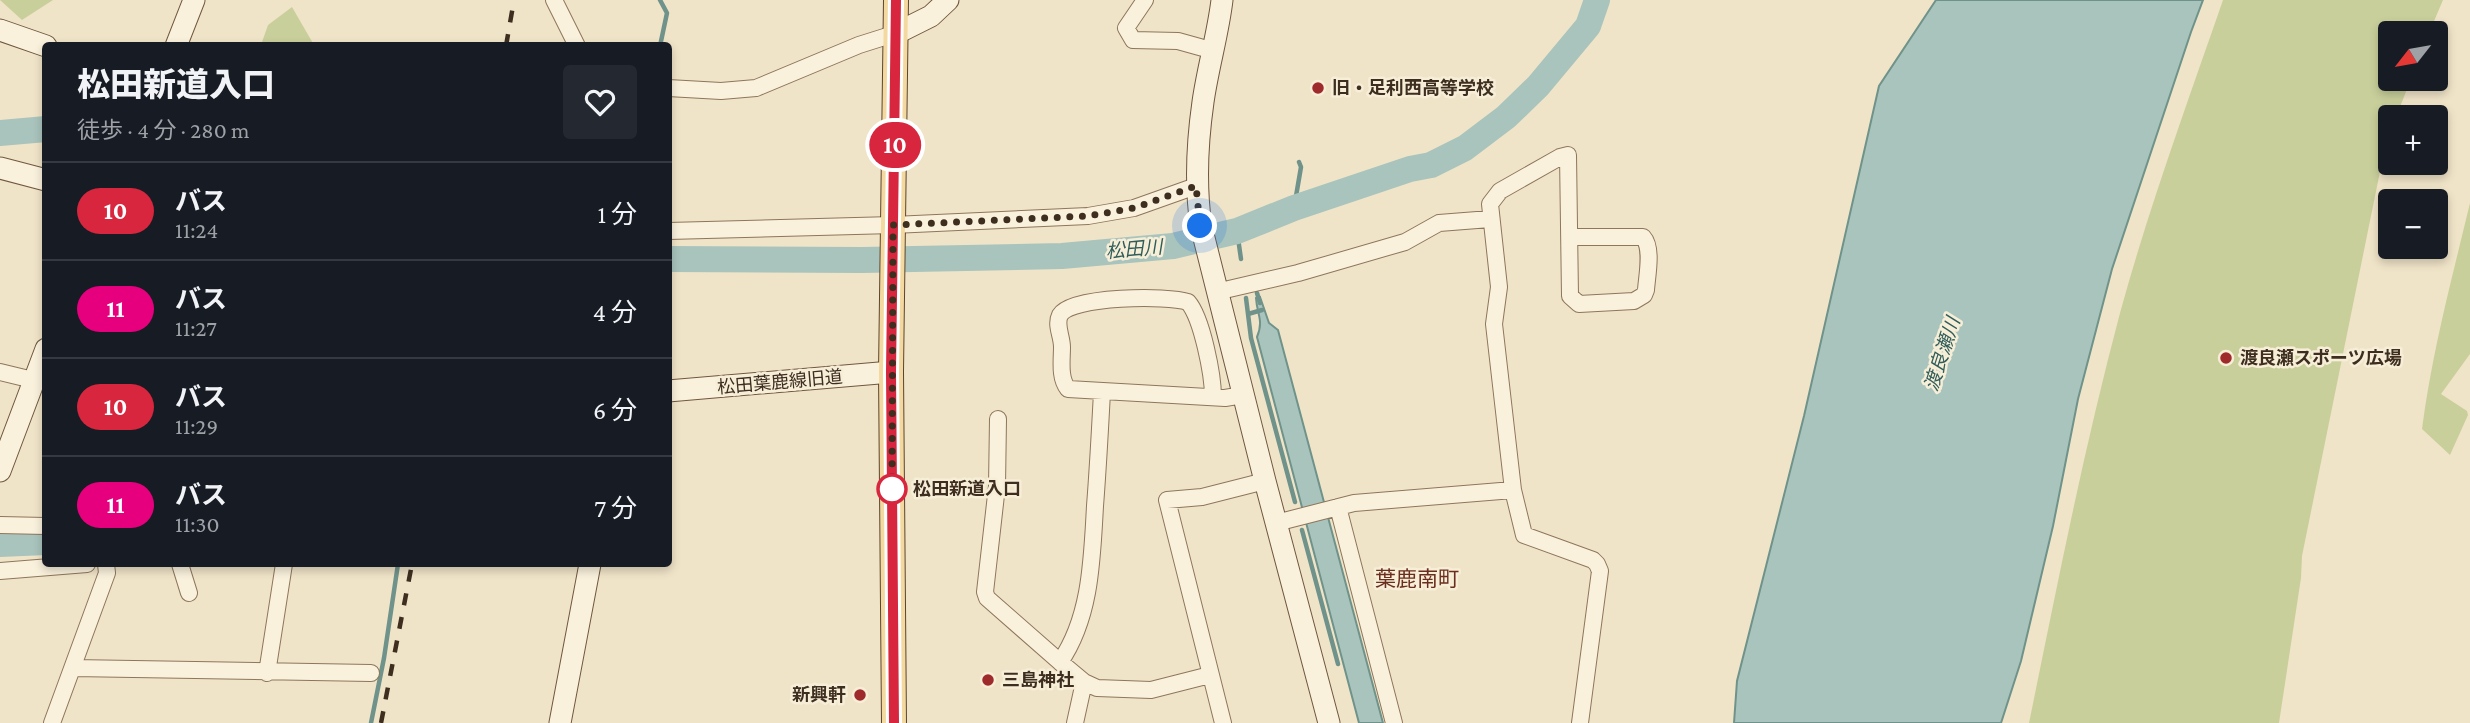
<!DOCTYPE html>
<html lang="ja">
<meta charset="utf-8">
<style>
body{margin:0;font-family:"Crimson Pro","Noto Sans JP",serif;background:#242831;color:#f1f3f6;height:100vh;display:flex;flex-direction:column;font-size:26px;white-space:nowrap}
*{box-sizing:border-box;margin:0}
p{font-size:23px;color:#9ea1a6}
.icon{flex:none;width:38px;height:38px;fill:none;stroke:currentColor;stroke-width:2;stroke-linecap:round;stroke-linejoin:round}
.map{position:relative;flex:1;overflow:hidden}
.side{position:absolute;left:42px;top:42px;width:630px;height:525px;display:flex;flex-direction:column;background:#171b24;border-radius:7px;box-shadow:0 4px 10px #0003}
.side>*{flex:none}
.badge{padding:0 14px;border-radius:23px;font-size:24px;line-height:46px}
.needle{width:46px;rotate:239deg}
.controls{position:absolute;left:2378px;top:21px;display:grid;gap:14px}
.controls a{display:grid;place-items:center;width:70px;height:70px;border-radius:7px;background:#171b24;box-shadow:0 4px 10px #0003;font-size:35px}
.you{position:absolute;width:35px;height:35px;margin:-18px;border:5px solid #fff;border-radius:50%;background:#1a73e8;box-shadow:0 0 0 10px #1a73e833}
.map>.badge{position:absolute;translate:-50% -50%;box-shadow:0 0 0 4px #fff}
.round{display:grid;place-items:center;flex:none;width:74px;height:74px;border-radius:7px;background:#242831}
.head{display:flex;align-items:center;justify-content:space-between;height:119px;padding:0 35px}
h1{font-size:33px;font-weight:800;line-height:52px}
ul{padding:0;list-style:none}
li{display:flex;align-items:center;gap:21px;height:98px;padding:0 35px;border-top:2px solid #363941}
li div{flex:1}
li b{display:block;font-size:26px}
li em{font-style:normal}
li .badge{min-width:77px;font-weight:700;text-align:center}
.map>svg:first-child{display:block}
.green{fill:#c9cf9b}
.water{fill:#a9c4bc;stroke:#6f938a;stroke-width:2}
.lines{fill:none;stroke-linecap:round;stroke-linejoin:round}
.stream{stroke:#6f938a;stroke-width:4.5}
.river{stroke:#a9c4bc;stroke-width:26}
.street-casing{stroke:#8d765c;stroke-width:18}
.secondary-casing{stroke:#6f573f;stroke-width:23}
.primary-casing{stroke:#5b4430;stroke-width:26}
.street{stroke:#faf1dc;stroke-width:16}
.secondary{stroke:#faf1dc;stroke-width:21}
.primary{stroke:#f3d9a0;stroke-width:24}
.rail{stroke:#3d2e20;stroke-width:4.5;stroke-dasharray:12 12;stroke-linecap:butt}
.line-casing{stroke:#fff;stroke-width:16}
.line{stroke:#d7263d;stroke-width:10}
.walk{stroke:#3d2e20;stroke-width:7;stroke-dasharray:0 12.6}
.poi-dot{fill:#9e2a2b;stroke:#f7eed8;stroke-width:2.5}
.stop-dot{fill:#fff;stroke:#d7263d;stroke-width:3.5}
.labels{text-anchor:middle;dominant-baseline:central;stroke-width:5;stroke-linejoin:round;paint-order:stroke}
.poi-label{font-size:18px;font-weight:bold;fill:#3d2e20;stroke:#f7eed8;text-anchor:start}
.street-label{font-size:18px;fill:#3d2e20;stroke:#f7eed8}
.stop-label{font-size:18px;font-weight:bold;fill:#3d2e20;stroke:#f7eed8;text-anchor:start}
.water-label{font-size:19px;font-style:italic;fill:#2f5d5a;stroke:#f7eed8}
.quarter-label{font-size:21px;fill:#6b2e1e;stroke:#f7eed8}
</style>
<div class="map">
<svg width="2470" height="723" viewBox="0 0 2470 723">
<rect width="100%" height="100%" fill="#f0e4c8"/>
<!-- green -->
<path class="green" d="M0,0h53l-31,20z
M2223,0h220l-14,33h-39v46h21l-15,38h-6v14l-4,11 -84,414 -1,22 -22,145h-250c28,-137 55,-275 91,-410 29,-106 67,-209 103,-313z
M292,7l22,38h-53l7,-20z
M2470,203v151l-29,40 26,17 1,4 -18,40 -28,-26c10,-77 30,-151 48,-226z"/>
<!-- water -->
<path class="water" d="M1936,0h267l-12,32 -79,237 -34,130 -25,127 -32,135 -20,62h-267l3,-42 67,-265 75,-330z
M1260,297l9,26 9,7 105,393h-24l-102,-386c7,-17 0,-22 -1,-39z"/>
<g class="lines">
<!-- stream -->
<path class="stream" d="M660,0l7,13 -7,33
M1294,208l7,-41 -2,-5
M1237,231l4,28
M1257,293l3,10
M1246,298l5,40 44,164
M1248,314l14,-4
M1302,530l36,134
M371,723l13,-65 14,-94"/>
<!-- river -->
<path class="river" d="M0,133l46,-4
M668,259l194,1 200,-4 111,-10 64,-15 57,-23 116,-39 21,-4 34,-17 41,-31 32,-31 50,-60 9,-26
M0,544l46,-2"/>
<defs>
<path id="street" d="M554,0l23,46
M1145,0l-19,28 7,12 45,1 36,10
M668,88l53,3 35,-3 103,-43 38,-12
M668,231l225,-6 195,-9 46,-8 62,-22
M1570,237h73c10,11 4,38 3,53l-2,5 -10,6 -55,3 -9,-8 -2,-141 -8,2 -60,34 -10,13 9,83 -5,37 19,166 11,45 69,25 4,4 3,7 -20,152
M1216,292l82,-19 107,-31 34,-19 51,-4
M0,372l33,8
M1213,397c0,-22 -11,-79 -25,-95 -20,-7 -117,-6 -128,13 -5,10 2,21 2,32 0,13 -3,31 6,42l157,9 18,-3
M998,419l-1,67 -12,106 2,6 73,64 24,20 13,6 54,2 59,-15
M1338,507l56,216
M1276,523l78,-20 159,-13
M0,525l46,1
M180,564l9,29
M0,571l87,-7
M1060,662c31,-45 32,-103 35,-156 3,-38 5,-76 7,-114
M73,668l298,5
M267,673l17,-109
M52,723l55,-150 -1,-9
M1075,723l9,-41
M1223,723l-56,-223 35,-3 63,-16"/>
<path id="secondary" d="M1222,0c-4,34 -14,67 -19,102 -6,42 -8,82 -2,124l64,255 64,242
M0,30l46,16
M897,33l34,-17 17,-16
M176,46l18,-46
M0,168l46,12
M668,391l223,-19
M0,471l46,-122
M560,723l30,-159"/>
<path id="primary" d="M894,723l-3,-351 5,-372"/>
</defs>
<!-- street casing -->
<use href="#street" class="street-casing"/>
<!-- secondary casing -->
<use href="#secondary" class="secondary-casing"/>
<!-- primary casing -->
<use href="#primary" class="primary-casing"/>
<!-- street -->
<use href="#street" class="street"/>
<!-- secondary -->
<use href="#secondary" class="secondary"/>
<!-- primary -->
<use href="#primary" class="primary"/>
<!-- rail -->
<path class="rail" d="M506,46l8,-46
M381,723l31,-159"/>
</g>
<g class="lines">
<defs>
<path id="line" d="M894,723l-3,-351 5,-372"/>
</defs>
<!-- line casing -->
<use href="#line" class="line-casing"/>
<!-- line -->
<use href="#line" class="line"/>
<!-- walk -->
<path class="walk" d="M892,489l1,-264 195,-9 46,-8 62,-22 4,40"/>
</g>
<!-- markers -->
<g class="poi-dot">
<circle cx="1318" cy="88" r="7"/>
<circle cx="2226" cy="358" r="7"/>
<circle cx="988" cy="680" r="7"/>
<circle cx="860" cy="695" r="7"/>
</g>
<circle class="stop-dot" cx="892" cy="489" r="14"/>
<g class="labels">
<!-- poi labels -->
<g class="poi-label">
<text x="1332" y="88">旧・足利西高等学校</text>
<text x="2240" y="358">渡良瀬スポーツ広場</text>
<text x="1002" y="680">三島神社</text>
<text x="846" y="695" text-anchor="end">新興軒</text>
</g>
<!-- street labels -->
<g class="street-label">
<text transform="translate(780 382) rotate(-5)">松田葉鹿線旧道</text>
</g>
<!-- stop labels -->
<g class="stop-label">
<text x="913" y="489">松田新道入口</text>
</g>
<!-- water labels -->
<g class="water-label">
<text transform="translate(1134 249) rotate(-5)">松田川</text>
<text transform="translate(1942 354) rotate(-72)">渡良瀬川</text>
</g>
<!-- quarter labels -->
<g class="quarter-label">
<text x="1417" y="579">葉鹿南町</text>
</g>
</g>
</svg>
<div class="controls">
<a><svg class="needle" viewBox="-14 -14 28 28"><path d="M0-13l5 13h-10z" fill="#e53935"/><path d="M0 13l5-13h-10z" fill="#9ea1a6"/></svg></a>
<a>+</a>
<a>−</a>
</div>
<div class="you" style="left:1200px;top:226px"></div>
<b class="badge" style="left:895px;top:145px;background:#d7263d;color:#fff">10</b>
<section class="side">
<div class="head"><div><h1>松田新道入口</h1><p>徒歩 · 4 分 · 280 m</p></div><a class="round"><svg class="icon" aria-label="heart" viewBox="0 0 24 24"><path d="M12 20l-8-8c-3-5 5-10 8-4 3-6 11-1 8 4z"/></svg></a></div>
<ul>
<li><span class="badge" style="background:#d7263d;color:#fff">10</span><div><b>バス</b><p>11:24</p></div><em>1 分</em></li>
<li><span class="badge" style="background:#e6007e;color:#fff">11</span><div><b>バス</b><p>11:27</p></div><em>4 分</em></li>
<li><span class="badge" style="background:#d7263d;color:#fff">10</span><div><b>バス</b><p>11:29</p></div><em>6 分</em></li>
<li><span class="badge" style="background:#e6007e;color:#fff">11</span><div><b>バス</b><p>11:30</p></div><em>7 分</em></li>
</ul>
</section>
</div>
